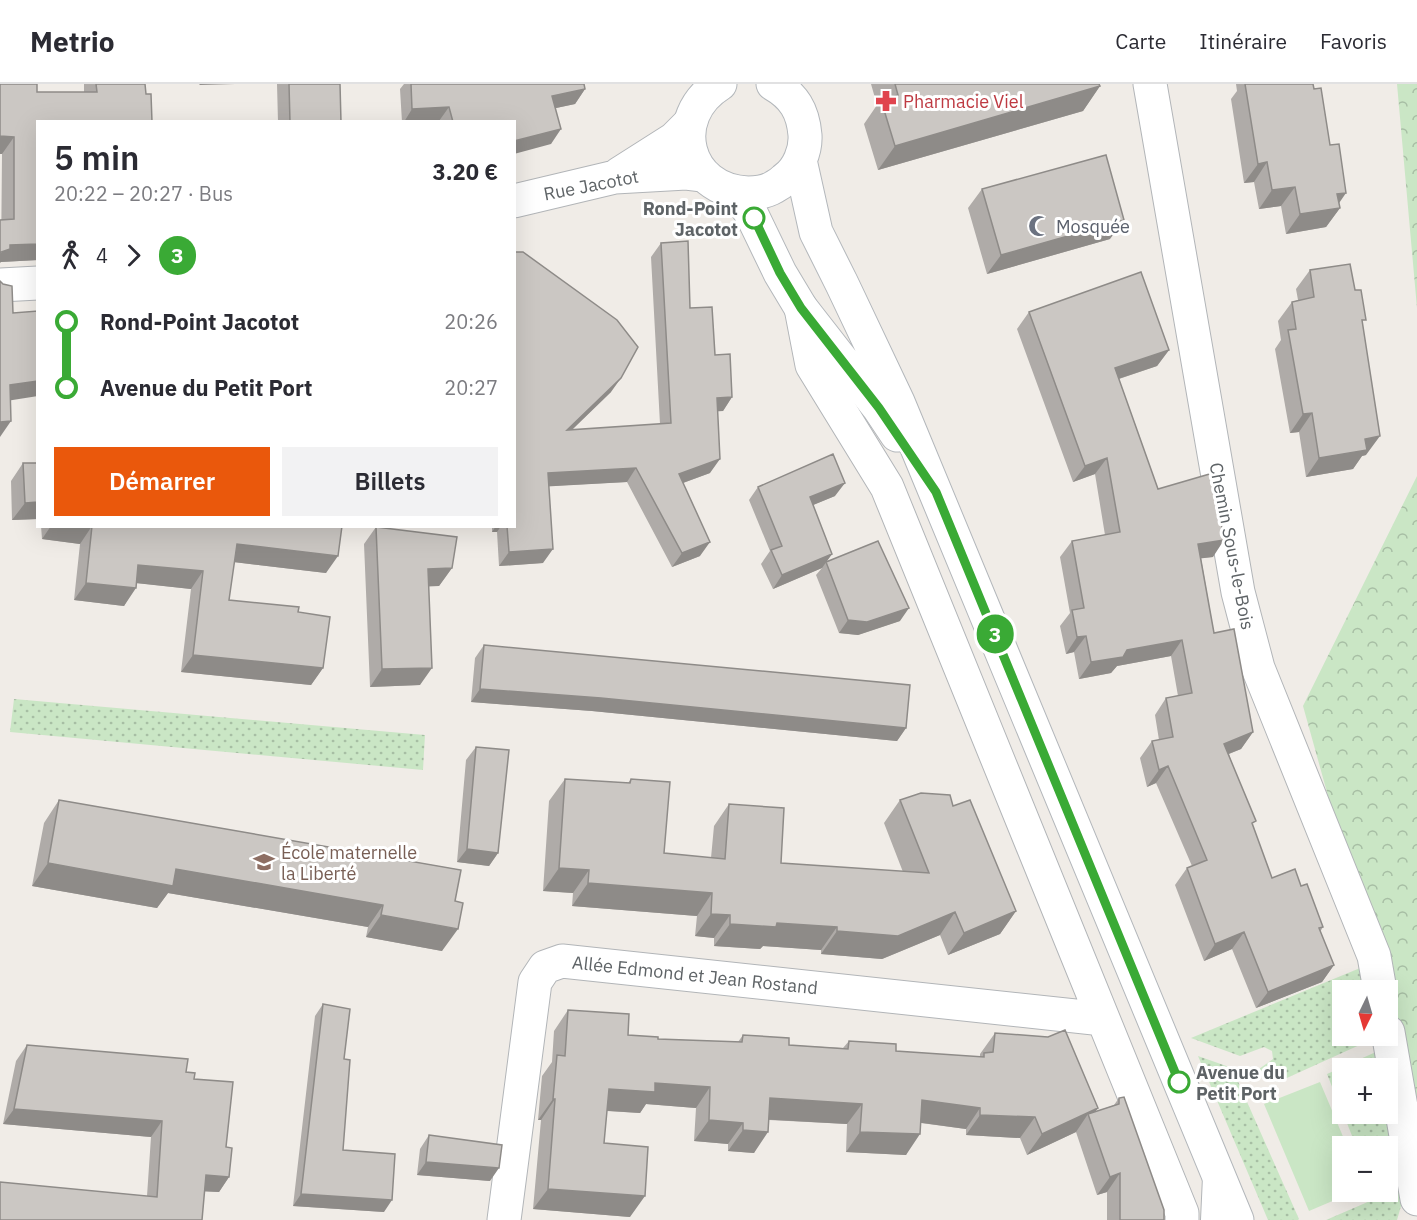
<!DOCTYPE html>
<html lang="fr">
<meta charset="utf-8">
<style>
body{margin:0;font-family:"IBM Plex Sans",sans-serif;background:#f2f2f3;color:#2b2b33;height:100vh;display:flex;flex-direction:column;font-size:22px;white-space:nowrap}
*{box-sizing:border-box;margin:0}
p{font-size:20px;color:#7c7c81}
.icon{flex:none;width:33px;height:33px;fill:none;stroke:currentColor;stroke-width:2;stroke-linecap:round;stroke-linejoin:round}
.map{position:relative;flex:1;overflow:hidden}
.sheet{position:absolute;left:36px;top:36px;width:480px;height:408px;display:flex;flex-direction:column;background:#fff;border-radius:0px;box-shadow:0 6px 24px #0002}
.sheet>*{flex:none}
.badge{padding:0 12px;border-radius:20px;font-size:21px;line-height:39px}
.needle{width:39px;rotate:185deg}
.buttons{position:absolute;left:1332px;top:896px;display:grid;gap:12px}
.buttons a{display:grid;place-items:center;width:66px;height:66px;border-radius:0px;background:#fff;box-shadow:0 6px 24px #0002;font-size:30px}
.map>.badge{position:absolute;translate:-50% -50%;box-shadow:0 0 0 3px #fff}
.legs{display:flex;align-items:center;gap:9px;height:66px;padding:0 18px;font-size:20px}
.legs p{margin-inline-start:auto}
.head{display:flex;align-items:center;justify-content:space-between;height:102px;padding:0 18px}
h1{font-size:33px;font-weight:600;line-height:45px}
.primary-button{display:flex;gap:12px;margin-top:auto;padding:12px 18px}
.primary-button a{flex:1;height:69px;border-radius:0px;background:#ea580c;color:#fff;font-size:24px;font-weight:600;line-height:69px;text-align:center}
.primary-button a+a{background:#f2f2f3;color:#2b2b33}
ul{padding:0 18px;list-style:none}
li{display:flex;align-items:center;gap:21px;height:66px;font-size:22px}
li i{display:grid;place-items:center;width:9px;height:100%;margin:0 8px;background:currentColor}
li i::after{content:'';width:15px;height:15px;margin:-8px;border:4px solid;border-radius:50%;background:#fff}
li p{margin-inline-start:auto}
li:first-child i{background:linear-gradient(#0000 50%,currentColor 0)}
li:last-child i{background:linear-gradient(currentColor 50%,#0000 0)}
header{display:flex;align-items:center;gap:36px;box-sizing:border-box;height:84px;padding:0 30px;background:#fff;border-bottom:2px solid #e1e1e2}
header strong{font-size:28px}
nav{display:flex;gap:33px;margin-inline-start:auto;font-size:21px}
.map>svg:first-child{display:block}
.grass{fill:url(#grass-dots)}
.forest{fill:url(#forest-crowns)}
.garden{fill:#cae6c5}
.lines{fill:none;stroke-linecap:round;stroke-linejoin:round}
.service-casing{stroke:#b2b5b8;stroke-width:22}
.minor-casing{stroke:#b2b5b8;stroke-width:35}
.tertiary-casing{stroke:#b2b5b8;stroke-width:35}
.secondary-casing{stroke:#b3b7bb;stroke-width:35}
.service{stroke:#fff;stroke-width:20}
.minor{stroke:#fff;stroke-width:33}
.tertiary{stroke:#fff;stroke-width:33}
.secondary{stroke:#fff;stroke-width:33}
.wall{fill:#afaba8}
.shaded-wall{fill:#8e8b88}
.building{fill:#cbc7c3;stroke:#8e8b88;stroke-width:1.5}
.line-1-casing{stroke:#fff;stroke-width:14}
.line-1{stroke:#3aaa35;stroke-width:9}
.stop-1-dot{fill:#fff;stroke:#3aaa35;stroke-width:3}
.labels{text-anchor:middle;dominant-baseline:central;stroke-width:6;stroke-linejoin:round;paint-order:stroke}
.health-label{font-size:18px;fill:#be3a42;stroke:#fff;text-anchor:start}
.street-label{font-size:18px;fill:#5e6366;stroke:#fff}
.stop-label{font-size:18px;font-weight:bold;fill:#5e6366;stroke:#fff;text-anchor:end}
.worship-label{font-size:18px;fill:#5b616d;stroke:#fff;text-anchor:start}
.education-label{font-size:18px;fill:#785e54;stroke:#fff;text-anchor:start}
</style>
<header>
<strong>Metrio</strong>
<nav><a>Carte</a><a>Itinéraire</a><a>Favoris</a></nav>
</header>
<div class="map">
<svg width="1417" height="1136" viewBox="0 0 1417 1136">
<defs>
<pattern id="grass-dots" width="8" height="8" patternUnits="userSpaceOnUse" patternTransform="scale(1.5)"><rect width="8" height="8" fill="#cae6c5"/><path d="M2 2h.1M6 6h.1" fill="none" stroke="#a7bea4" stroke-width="1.8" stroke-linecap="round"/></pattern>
<pattern id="forest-crowns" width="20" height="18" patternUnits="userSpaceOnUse" patternTransform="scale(1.5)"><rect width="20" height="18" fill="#cae6c5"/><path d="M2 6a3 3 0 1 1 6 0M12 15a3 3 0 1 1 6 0" fill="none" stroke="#a7bea4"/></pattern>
</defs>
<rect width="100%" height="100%" fill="#f0ece7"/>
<!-- grass -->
<path class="grass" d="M14,615l411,36 -2,35 -413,-38z
M1365,882l3,24h-26v45h32l1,3 -97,44 -19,-13 14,-10 -1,-8 -8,-4 -24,9 -49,-18z
M1378,967l2,17h-38v44l-15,-38z
M1198,972l34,12 67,151 -1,1h-30z
M1343,1029h45l15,86 -6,21h-71l51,-22 -2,-7h13v-45h-32z"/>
<!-- forest -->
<path class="forest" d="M1397,0h20v224z
M1417,392v638l-29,-106v-18h-6l-79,-284z"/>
<!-- garden -->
<path class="garden" d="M1320,998l27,64h-5v45h14l-47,20 -45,-107z"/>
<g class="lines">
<defs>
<path id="service" d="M1211,1136l2,-43"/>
<path id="minor" d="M1150,0l88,508 20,76 116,288 6,34
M801,224l11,57 75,122 295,726v7
M1388,948l29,167
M504,1136l31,-238 10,-15 17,-6 541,58"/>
<path id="tertiary" d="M619,90l55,-35 16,-16
M514,117l101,-24 71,-4 17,2
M0,201l38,-2"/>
<path id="secondary" d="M720,0c-53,33 -35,107 28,109 8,0 18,-1 26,-6 4,-2 8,-5 11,-8 13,-9 21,-28 20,-44 -2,-24 -11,-39 -32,-51
M800,76l16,72 26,52 56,118 339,818
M736,109l15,20 29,60 21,35 78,100 18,27"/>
</defs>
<!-- service casing -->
<use href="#service" class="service-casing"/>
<!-- minor casing -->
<use href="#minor" class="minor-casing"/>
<!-- tertiary casing -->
<use href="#tertiary" class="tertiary-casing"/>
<!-- secondary casing -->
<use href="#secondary" class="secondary-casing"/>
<!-- service -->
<use href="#service" class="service"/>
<!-- minor -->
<use href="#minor" class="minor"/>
<!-- tertiary -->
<use href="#tertiary" class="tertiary"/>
<!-- secondary -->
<use href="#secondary" class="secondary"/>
</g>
<!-- wall -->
<path class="wall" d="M0,0l37,8h47v-8h61l-107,38v138l-37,2 1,-108h-2z
M277,0h63l1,38h-63z
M404,0h180l1,5 -10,15 -19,4 -5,36 -37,-22h-112l-2,-33z
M871,0h228l1,2 -17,25 -205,59 -14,-46 13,-19z
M1236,0h77l27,124 -14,19 -40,7 -5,-28 -22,3 -5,-27 -10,1 -13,-84 6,-8z
M982,105l128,50 -123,35 -19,-66z
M661,159l29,65 25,47 17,42 -9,14h-5l-8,62 -27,10 17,73 -28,11 -45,-85 -78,4 -6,77 -44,3 -2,-34h-5v-6h22v-274l97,140 -39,38 88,-6 -9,-167z
M1310,186l45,20 8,35 3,130 -4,1 -9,13 -47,8 -7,-45 -9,1 -15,-84 6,-9 -3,-19 14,-19 6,-2 -2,-11z
M1029,228l140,38 -12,16 -38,13 39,110 55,68 -12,1 13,75 39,99 -12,17 -12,5 24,72 19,52 29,8 22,41 -3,5 14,33 -12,17 -66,26 -24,-59 -28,12 -29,-76 12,-17 5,-2 -36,-83 -9,4 -7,-29 12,-17 7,-1 -4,-25 11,-17 12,-2 -7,-40 -54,10 -6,7 -32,6 -5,-27 -8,2 -6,-28 10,-13 -10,-56 12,-16 33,-6 -10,-61 -22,8 -56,-153z
M23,379h15v56l-26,1 -1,-39z
M758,403l77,9 -22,9 19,49 -6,8 74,59 -42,14 -19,-2 -23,-58 6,-7 -49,21 -12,-25 9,-13 -21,-51z
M41,442h301l-16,47 -92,-11 -5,38 69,12 25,56 -12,17 -130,-13 10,-83 -54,-6 -13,23 -50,-6 6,-56 -38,-5z
M376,443l76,41 -13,18h-10l-9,99 -50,2 -6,-143z
M484,561l422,83 -9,13 -305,-30 -121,-9 4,-44z
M476,663l22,106 -9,13 -32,-4 9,-102z
M565,695l63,4 3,-4 33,74 47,5 3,-32 15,-22 52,59 122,9 -19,-49 16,-23 53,6 63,105 -16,23 -52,21 -8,-20 -58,24 -61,-5v-4l-58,-4 -3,3 -46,-3v-8l-19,-2 2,-20 -125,-10 1,-13 -30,-2 6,-90z
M59,716l402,70 -19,81 -76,-14 2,-10 -200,-34 -11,15 -125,-22 12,-63z
M323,920l21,55 -1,91 41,62 -91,-6 22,-190z
M568,926l60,25 30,4 80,3 5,-7 46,10 54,3 6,-7 47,10 84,6v-3l15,-21 100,79 19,-7 5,-7 45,122h-57v-28l-10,3 -21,-63 -49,23 -7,-17 -54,-3v-6l-45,-6 -15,32 -60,-3 1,-28 -78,-4 -15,33 -26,-2v-7l-34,-3 2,-33 -50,-4 -6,9 -33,-2 -3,32 26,74 -97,-8 8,-89h-3l4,-44 10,-14 2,-31z
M27,961l159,27 8,7 32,68 3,30 -10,15 -15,-1 -2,29 -55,-24 4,-59 -148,-13 13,-63z
M429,1051l61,46 -73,-6 3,-26z"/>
<!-- shaded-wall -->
<path class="shaded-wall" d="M200,0h35l-36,1z
M1100,2l-17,25 -205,59 17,-24z
M585,5l-10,15 -33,7 10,-15z
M449,23l-10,14 -35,1 8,-13z
M561,45l-10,15 -37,10v-13z
M0,52l14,1 -12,17h-2z
M1267,78l-13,20 -10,1 14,-19z
M1295,103l-14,19 -22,3 13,-19z
M1346,109l-11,16 5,-1 -14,19 -40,7 14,-20 37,-20z
M1124,136l-14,19 -123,35 14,-19z
M38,160v16l-37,2 -1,1v-9l10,-9z
M1169,266l-12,16 -54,18 12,-16z
M621,294l-10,14 -54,52 10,-14z
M38,297v15l-38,6 10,-17z
M732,313l-9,14 -16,1 10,-14z
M1312,329l-13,19 -9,1 13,-19z
M11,337l-11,16v-15z
M1380,352l-14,19 -4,1 -9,13 -47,8 13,-19 46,-19z
M1107,374l-12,16 -22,8 12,-16z
M720,375l-10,14 -41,15 10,-14z
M636,384l-9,14 -89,5 10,-14z
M845,399l-10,13 -34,14 9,-13z
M38,418v17l-26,1 13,-17z
M51,442h41l-12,18 -38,-5z
M496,442h5l-4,6h-5z
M1224,456l-11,17 -26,3 11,-16z
M710,458l-10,14 -28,11 10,-14z
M237,460l101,12 -12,17 -101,-12z
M553,465l-10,14 -44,3 10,-14z
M832,470l-10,14 -49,21 9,-14z
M138,481l65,6 -12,18 -65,-7z
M452,484l-13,18 -23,1 12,-18z
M86,499l50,5 -12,18 -50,-6z
M909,524l-9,13 -42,14 -19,-2 9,-13z
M1086,552l-12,16 -8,2 11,-17z
M1182,556l-11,16 -54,10 -6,7 -32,6 12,-17 36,-12z
M193,571l130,13 -12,17 -130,-13z
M432,584l-12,17 -50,2 12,-18z
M480,605l121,9 305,30 -9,13 -305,-30 -121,-9z
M1253,648l-12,17 -28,11 11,-16z
M1168,682l-12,17 -9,4 12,-17z
M467,765l31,4 -9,13 -32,-4z
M48,779l128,6 207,36 -15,22 -200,-34 -11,15 -125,-22z
M559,784l30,2 -16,23 -30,-2z
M588,799l124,10 -15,23 -125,-10z
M1016,827l-16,23 -52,21 16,-22z
M955,828l-15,23 -58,24 -61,-5 16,-23z
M711,830l19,1 -16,23 -19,-2z
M381,831l77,14 -16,22 -76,-14z
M777,839l60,4 -16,23 -58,-4 -3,3 -46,-3 16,-22z
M1244,848l-12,17 -28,12 11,-17z
M1334,881l-12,17 -66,26 12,-16z
M655,999l55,4 -14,21 -50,-4 -6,9 -45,-3 14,-21z
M770,1014l92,6 -15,20 -91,-5z
M553,1015h2l-14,21h-3z
M922,1016l58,8 -14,21 -58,-8z
M1098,1024l-8,11 -2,-5 -12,18 -49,23 15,-21z
M14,1025l148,12 -11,16 -148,-13z
M980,1031l55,2 -15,21 -54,-3z
M709,1036l34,3 -15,21 -34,-3z
M743,1046l25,2 -14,21 -26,-2z
M860,1048l60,2 -14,21 -60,-3z
M426,1078l73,6 -9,13 -73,-6z
M1120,1089l-13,19 -10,3 13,-18z
M206,1091l23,2 -10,15 -24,-1z
M548,1105l97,7 -15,21 -97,-8z
M301,1110l91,6 -8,12 -91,-6z"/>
<!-- building -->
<path class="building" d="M0,0h37v8h60l-1,-8h49l1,10h5l1,28h-114v122l-28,1v4l-9,3 -1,2v-34l14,-1v-82l-14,-1z
M289,0h51l1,38h-51z
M411,0h173l1,5 -33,7 9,33 -47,12v-19h-61l-4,-15 -37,2z
M895,0h204l1,2 -205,60 -14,-46 17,-5z
M1245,0h68l1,5 7,-1 9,57 9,-1 7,49 -9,1 3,14 -40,6 -5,-27 -23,3 -5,-28 -9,2z
M1106,71l18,65 -123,35 -19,-66z
M688,157l2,67 22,-1 3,48 15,-1 2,43 -15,1 3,61 -41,15 31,68 -28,11 -46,-85 -88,5 5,76 -44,3 -2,-26h7v-274h9l94,68 21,27 -17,31 -54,52 104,-7 -10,-180z
M1350,180l5,26h6l5,30h-4l18,116 -15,3 2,11 -48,8 -7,-45 -9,1 -15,-84 8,-1 -4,-27 22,-5 -4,-27z
M1141,188l28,78 -54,18 43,121 55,-16 11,67 -26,4 16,89 20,-4 19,103 -29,12 32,77 -4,2 20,55 23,-9 6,17 6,-2 16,43 -4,1 15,37 -66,27 -24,-60 -29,12 -28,-76 20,-8 -39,-94 -9,4 -7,-29 21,-4 -7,-39 26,-5 -10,-53 -55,10 -4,7 -32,5 -5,-26 -9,1 -5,-27 12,-2 -12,-67 48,-9 -13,-74 -22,8 -56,-154z
M0,197l3,3 9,2 1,27 25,-2v70l-28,4 1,36 -11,1z
M833,370l12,29 -35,14 22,57 -50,21 -11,-25 11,-4 -24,-59z
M23,379h15v39l-13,1z
M92,442h250l-4,30 -101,-12 -8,56 70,7 -1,5 32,5 -7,51 -130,-13 10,-84 -65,-6 -2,23 -50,-5z
M376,443l81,10 -5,31 -24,1 4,99 -50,1z
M878,457l31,67 -42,14 -19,-2 -22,-58z
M484,561l426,40 -4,43 -305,-30 -121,-9z
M476,663l33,3 -11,103 -31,-4z
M565,695l65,4 1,-4 39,3 -6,71 61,6 4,-55 55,4 -3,55 148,10 -29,-73 21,-7 29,2 3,11 17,-6 46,111 -52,22 -9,-21 -57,24 -61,-5v-4l-60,-4 -1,4 -46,-3v-9l-19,-1 1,-21 -124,-10 1,-13 -30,-2z
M59,716l402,70 -6,31 8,2 -5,26 -77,-14 2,-10 -207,-36 -3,17 -125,-23z
M323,920l27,5 -6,50 6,1 -7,90 52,4 -3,46 -91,-6z
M568,926l61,4 -1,21 30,2v2l84,3 1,-7 46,3v7l59,4 1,-8 47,3v7l88,6v-4l9,-1 2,-19 53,4 17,-7 33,78 -56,26 -7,-17 -55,-2v-7l-58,-8 -2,34 -60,-2 2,-28 -92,-6 -2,34 -25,-2v-7l-34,-3 1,-33 -55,-4v9l-46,-3 -5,54 44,4 -3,49 -97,-7 7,-90h-2l4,-44 8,1z
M27,961l161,14 -2,13 9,1 -1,6 39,3 -7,65 6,1 -3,29 -23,-2 -4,45h-202v-38l157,15 5,-76 -148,-12z
M1124,1013l40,113v10h-44v-47l-10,4 -22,-63 31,-10v-6z
M429,1051l73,10 -3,23 -73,-6z"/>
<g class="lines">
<defs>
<path id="line-1" d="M754,134l26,55 21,35 78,100 57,84 243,590"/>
</defs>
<!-- line-1 casing -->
<use href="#line-1" class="line-1-casing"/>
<!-- line-1 -->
<use href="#line-1" class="line-1"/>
</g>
<!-- icons -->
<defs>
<symbol id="pharmacy-bare" viewBox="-9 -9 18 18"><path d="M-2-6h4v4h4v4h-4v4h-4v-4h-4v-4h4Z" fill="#e0444e" stroke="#fff" stroke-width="2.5" paint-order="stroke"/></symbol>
<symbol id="mosque-bare" viewBox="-9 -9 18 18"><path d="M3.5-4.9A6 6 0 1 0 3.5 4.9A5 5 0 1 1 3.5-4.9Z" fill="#6b7280" stroke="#fff" stroke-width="2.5" paint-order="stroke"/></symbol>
<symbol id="school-bare" viewBox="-9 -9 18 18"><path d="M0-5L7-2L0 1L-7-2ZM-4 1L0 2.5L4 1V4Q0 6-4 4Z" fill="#8d6e63" stroke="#fff" stroke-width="2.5" paint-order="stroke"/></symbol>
</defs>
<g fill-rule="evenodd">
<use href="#pharmacy-bare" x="871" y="2" width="30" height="30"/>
<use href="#mosque-bare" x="1024" y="127" width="30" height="30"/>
<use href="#school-bare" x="249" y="763" width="30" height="30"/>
</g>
<!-- markers -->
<g class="stop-1-dot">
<circle cx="754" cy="134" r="10"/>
<circle cx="1179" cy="998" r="10"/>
</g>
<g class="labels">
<!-- health labels -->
<g class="health-label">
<text x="903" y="17">Pharmacie Viel</text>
</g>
<!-- street labels -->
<g class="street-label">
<text transform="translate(591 101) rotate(-11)">Rue Jacotot</text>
<text transform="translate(1232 462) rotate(79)">Chemin Sous-le-Bois</text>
<text transform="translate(695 891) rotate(6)">Allée Edmond et Jean Rostand</text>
</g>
<!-- stop labels -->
<g class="stop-label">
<text x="738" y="124">Rond-Point<tspan x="738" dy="21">Jacotot</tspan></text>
<text x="1196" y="988" text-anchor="start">Avenue du<tspan x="1196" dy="21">Petit Port</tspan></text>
</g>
<!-- worship labels -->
<g class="worship-label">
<text x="1056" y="142">Mosquée</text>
</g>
<!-- education labels -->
<g class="education-label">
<text x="281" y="768">École maternelle<tspan x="281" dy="21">la Liberté</tspan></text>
</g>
</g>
</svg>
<div class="buttons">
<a><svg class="needle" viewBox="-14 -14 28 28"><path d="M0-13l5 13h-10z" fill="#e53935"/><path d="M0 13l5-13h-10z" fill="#7c7c81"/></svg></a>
<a>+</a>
<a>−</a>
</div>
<b class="badge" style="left:995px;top:550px;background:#3aaa35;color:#fff">3</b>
<section class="sheet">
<div class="head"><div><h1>5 min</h1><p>20:22 – 20:27 · Bus</p></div><b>3.20 €</b></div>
<div class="legs"><svg class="icon" aria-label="walk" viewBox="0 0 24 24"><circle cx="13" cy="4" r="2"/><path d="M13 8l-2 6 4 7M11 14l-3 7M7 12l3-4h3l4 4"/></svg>4<svg class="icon" aria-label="forward" viewBox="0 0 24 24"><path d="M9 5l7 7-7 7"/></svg><b class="badge" style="background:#3aaa35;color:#fff">3</b></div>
<ul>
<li><i style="color:#3aaa35"></i><b>Rond-Point Jacotot</b><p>20:26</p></li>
<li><i style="color:#3aaa35"></i><b>Avenue du Petit Port</b><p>20:27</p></li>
</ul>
<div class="primary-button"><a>Démarrer</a><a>Billets</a></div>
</section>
</div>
